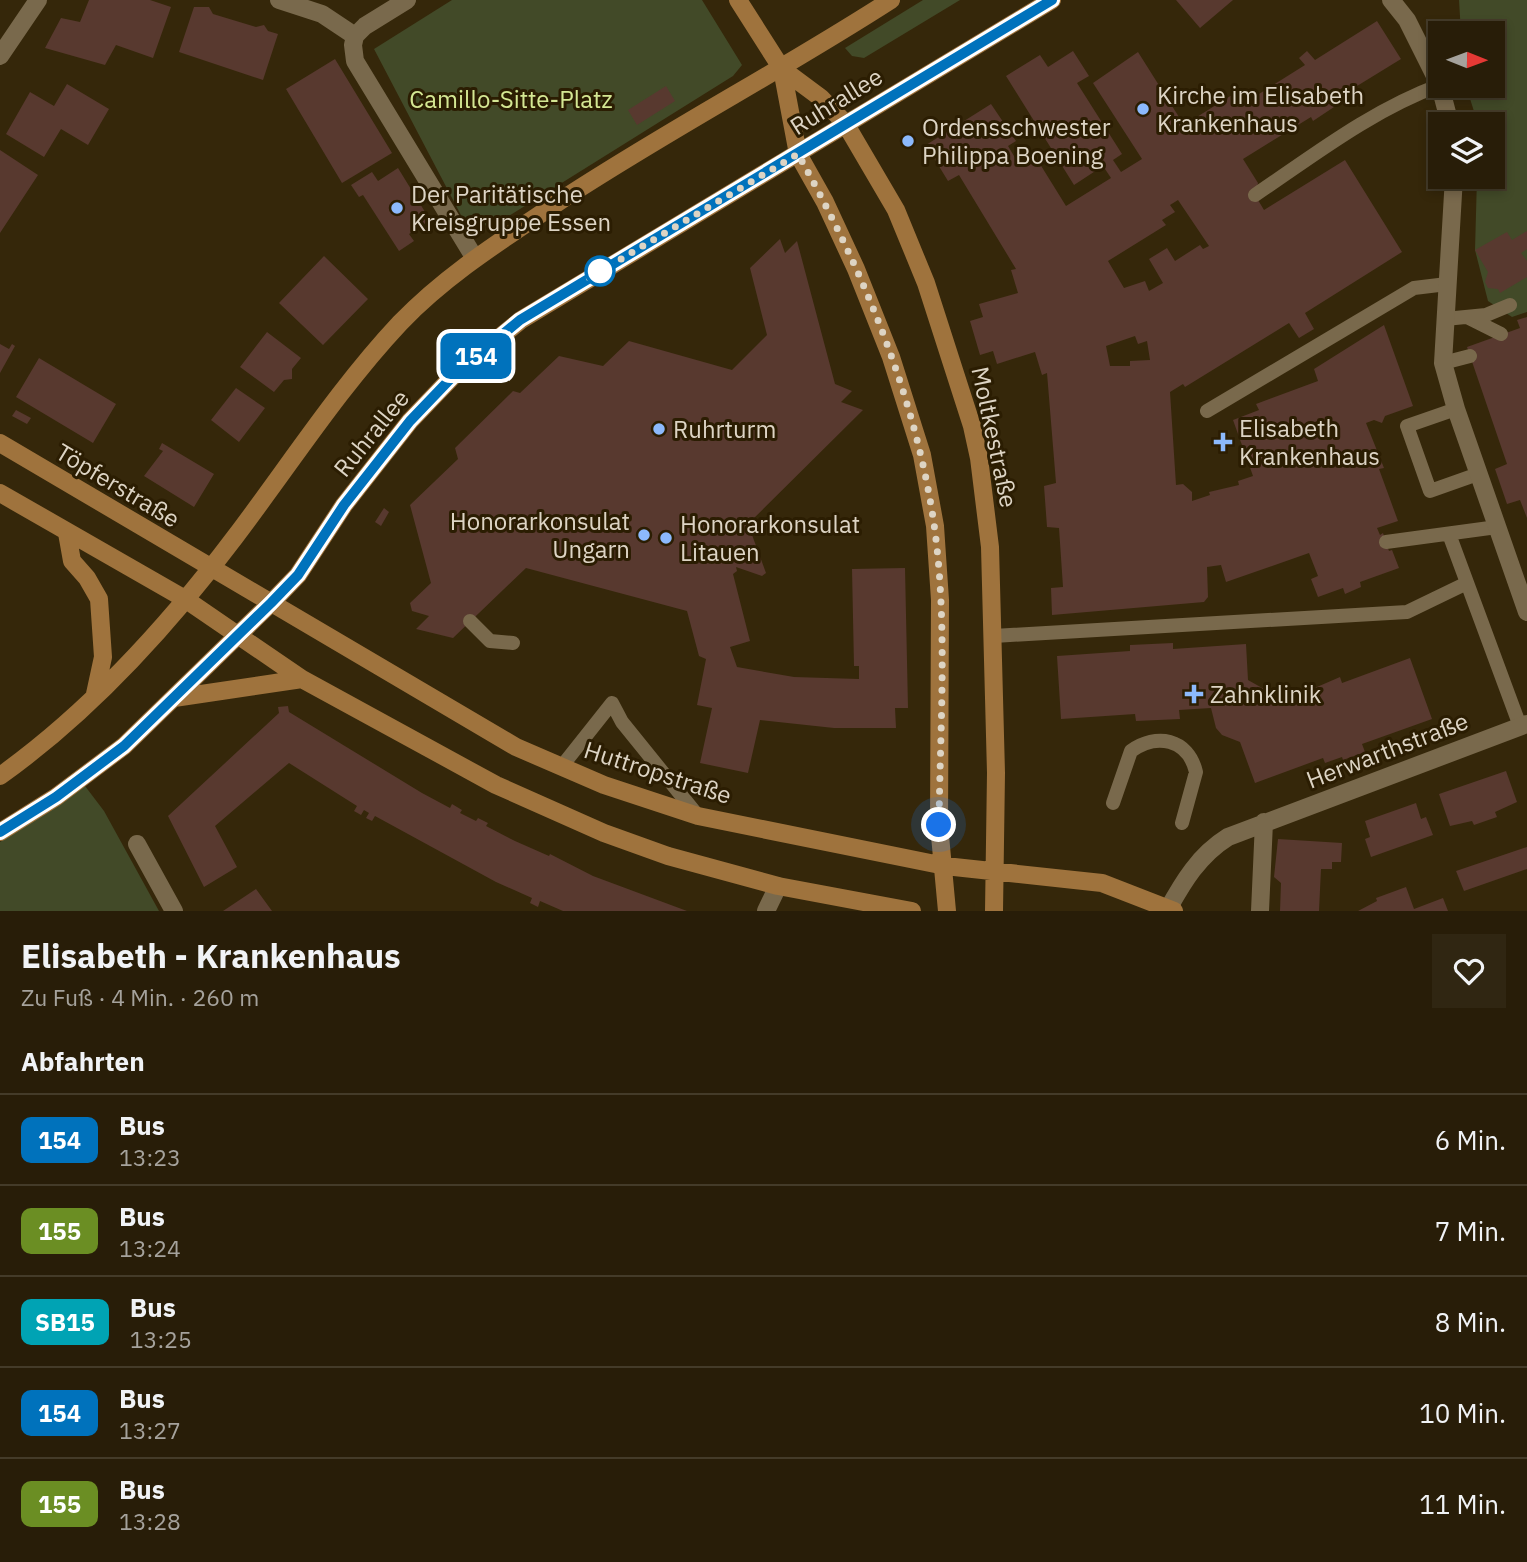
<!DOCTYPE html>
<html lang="de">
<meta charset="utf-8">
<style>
body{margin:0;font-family:"IBM Plex Sans",sans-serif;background:#302612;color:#f1f3f6;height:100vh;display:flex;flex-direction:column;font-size:26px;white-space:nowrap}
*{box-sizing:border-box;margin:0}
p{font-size:23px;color:#a5a29c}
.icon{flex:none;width:38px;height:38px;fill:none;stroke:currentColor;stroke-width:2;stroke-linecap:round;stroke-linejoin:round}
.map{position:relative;height:911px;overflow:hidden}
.sheet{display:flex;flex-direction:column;background:#281d08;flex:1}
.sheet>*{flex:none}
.badge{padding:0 14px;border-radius:10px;font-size:24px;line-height:46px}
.needle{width:46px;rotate:91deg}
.buttons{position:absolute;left:1428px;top:21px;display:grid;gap:14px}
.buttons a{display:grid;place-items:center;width:77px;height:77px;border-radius:0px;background:#281d08;box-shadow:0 4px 10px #0003,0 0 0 2px #443b29;font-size:35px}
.you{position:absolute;width:35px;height:35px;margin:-18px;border:5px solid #fff;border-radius:50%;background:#1a73e8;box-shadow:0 0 0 10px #1a73e833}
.map>.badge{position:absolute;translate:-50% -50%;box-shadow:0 0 0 4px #fff}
h2{padding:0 21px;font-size:26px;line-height:63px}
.round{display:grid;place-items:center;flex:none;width:74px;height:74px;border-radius:0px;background:#302612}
.summary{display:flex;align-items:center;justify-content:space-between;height:119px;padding:0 21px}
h1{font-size:33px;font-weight:800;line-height:52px}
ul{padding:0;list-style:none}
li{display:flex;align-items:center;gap:21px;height:91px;padding:0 21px;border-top:2px solid #443b29}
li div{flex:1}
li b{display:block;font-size:26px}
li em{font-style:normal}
li .badge{min-width:77px;font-weight:700;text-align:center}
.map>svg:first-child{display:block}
.green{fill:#424a28}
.building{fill:#58392f;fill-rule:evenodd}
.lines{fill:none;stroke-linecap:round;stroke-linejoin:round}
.lane{stroke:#79694c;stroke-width:14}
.street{stroke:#79694c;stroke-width:18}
.secondary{stroke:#9f733d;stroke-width:18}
.line-casing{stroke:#fff;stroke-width:16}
.line{stroke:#0072bc;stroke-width:10}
.walk{stroke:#ddd4c4;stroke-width:7;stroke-dasharray:0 12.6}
.poi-dot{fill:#8cb9fc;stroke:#2b1d02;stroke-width:2.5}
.stop-dot{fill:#fff;stroke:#0072bc;stroke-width:3.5}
.labels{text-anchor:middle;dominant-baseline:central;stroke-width:6;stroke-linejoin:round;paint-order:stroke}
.poi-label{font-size:24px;fill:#ddd4c4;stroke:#2b1d02;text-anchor:start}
.park-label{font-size:24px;fill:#d4e793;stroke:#2b1d02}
.street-label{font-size:24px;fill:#ddd4c4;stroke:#2b1d02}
</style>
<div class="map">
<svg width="1527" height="911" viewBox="0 0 1527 911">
<rect width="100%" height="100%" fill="#35270a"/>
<!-- green -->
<path class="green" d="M452,0h250l40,65 -9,11 -242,151 -28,-8 -89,-170z
M923,0h37l-96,58 -12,-2 -7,-8z
M1459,0h68v312l-15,5 -24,-16 -13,-51 2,-73h16v-53h-15l-12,-38h27v-53h-32z
M85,786l19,25 55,100h-159v-69z"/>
<!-- building -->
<path class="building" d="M89,0h61l21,7 -18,51 -37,-13 -11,20 -60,-17 16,-30 19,4z
M1176,0h57l-33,28z
M194,7h15l4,7 43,13 8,-2 4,6 10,3 -15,46 -84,-28z
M1377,21l24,38 -70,43 3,5 -21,14 -2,-4 -68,42 15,24 -3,12 9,15 81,-50 57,92 -97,61 9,16 -15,9 -10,-15 -104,64 -2,-3 -13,8 6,93 7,-1 9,8v9l18,-6 -1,-3 30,-7 -1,-4 15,-5 -20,-56 26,-10 -3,-6 62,-23 -4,-12 70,-44 29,81 -28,10 -3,7 -8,-3 -8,3 18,45 -5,1 19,52 -21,7 3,7 3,-2 6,18 3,-1 7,18 -39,14 1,5 -16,7 -2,-6 -25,9 -7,-18 7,-3 -9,-23 -83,29 -5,-17 -14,2 1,30 -4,5 -152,13 -1,-27 12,-1 -4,-59 -12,-1 -3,-41 12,-3 -9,-110 -5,2 -7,-23 -38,12 -4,-13 -13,4 -10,-34 13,-4 -4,-13 39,-11 -7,-23 5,-1 -57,-94 -11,6 -22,-36 65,-41 25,37 -8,5 12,20 15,-10 31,50 45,-28 -8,-12 -29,19 -68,-109 34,-21 8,12 25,-16 16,25 -12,7 45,71 -9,6 8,12 21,-13 -49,-76 45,-31 46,73 48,-30 8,11 65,-41 -6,-7 8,-7 8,9zM1178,200l31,46 -6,3 -3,-4 -25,16 -8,-13 -18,11 14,24 -14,8 -4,-10 -21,7 -16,-27 58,-36 -4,-5 13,-8 -5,-7zM1135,336l3,8 9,-3 3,19 -20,1v5h-20l-4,-20z
M335,59l57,94 -50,30 -56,-94z
M67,84l42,25 -21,36 -27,-16 -17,28 -38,-23 24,-42 24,14z
M666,86l9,15 -38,24 -9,-15z
M0,150l38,25 -38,58z
M398,168l32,52 -21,14 5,7 -15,10 -36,-56 -4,2 -8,-12 21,-13 6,9z
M1527,231v18l-6,4 6,8v16l-27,16 -2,-4 -10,-1 -3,-6 3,-10 -13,-22 32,-18 5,8z
M780,239l5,14 12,-12 38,143 17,7 -11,11 22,8 -115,114 18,49 -4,3 -26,-9 1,4 -4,3 17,67 -20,6 7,20 57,10 65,2v-13h-5l-2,-97 53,-1 3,140h-13l1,20h-62l-74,-8 -12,53 -48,-10 12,-55 -15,-3 9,-46 -7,-3 -12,-45 -161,-43 -73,70 -37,-9 13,-13 -17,-5 -2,-8 21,-20 -21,-78 48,-46 -3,-11 58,-57 7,2 39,-37 44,10 26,-25 103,29 35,-35 -17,-67z
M324,256l44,43 -45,46 -44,-42z
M1527,317v201l-7,-18 -13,4 -12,-35 12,-5 -40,-117 53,-19 -3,-8z
M267,332l34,26 -9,11v10l-8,1 -10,12 -34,-25z
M0,344l9,5 3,-5 3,2 -15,27z
M39,358l77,46 -23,39 -77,-46z
M236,388l29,20 -26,34 -28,-22z
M16,410l15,8 -4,6 -15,-8z
M162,443l52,31 -20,33 -50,-31 19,-25 -4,-2z
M384,508l5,4 -8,14 -6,-4z
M1173,643v6l73,-5 2,36 16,9 9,17 67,-29 2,6 68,-25 22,61 -70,25 3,8 -22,8 -1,-3 -17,6 -2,-5 -68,25 -15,-41 -18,-7 -6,-7 -5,-20 -32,2 1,9 -44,2 -1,-7 -74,5 -4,-63 73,-5v-6z
M288,706l1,6 133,81 28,15 2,-4 10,6 -2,3 16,8 2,-3 10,5 -2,3 29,15 34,15 1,-2 43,22 94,35h-124l-23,-10 -2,6 -8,-4 2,-5 -36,-16 -121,-66 -3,5 -6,-3 3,-5 -5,-3 -3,5 -7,-4 3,-5 -68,-43 -74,63 22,41 -33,20 -36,-71 111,-103 -1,-6z
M1506,771l11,31 -22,10 2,5 -23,8 -2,-4 -22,5 -11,-32z
M1416,803l5,16 5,-2 7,18 -62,22 -6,-18 5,-2 -5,-16z
M1278,839l64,4 -1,19h-9v7h-11l-2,42h-39l1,-28 -7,-6z
M1527,847v22l-63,22 -8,-20z
M1406,887l8,22 29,-11 5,13h-90l19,-10 -1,-3z
M256,889l16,22h-49z"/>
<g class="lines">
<!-- lane -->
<path class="lane" d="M1255,195c59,-40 117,-85 185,-110
M1469,318l32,16
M1445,319l41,-4 24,-10
M1443,363l27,-7
M1456,409l-49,17 23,65 48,-17
M1207,411l207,-123 33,-4
M1449,534l71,192
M1386,542l111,-15
M470,621l20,20 23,2
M994,636l413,-24 60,-29
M562,766l50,-63 10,19 76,94
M1113,803l18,-52c25,-18 57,-13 65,21l-14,51"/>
<!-- street -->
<path class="street" d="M279,0l43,14 33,22 10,-10 42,-26
M1391,0l16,20 33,66
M355,36l-2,9 2,16 119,196
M0,56l38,-56
M1440,86l10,38
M1454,177l-11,186 13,46 71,203
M137,844l37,67
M766,911l12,-25
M1167,911c16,-29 32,-56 61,-74l299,-113
M1260,911l4,-89"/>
<!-- secondary -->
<path class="secondary" d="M738,0l44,69 16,85 27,48 31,67 35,88 31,98 13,71 5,74 -1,225 8,86
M782,69l39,29 24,25 51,87 30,73 46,143 7,32 11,89 6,226 -2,138
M0,443l516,304 88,38 94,31 247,50 157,17 72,28
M0,493l185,106 117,80 194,106 108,48 64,23 110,30 134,25
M67,533l5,28 15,17 12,21 4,58 -8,37
M174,698l128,-19
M0,776c91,-65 168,-150 235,-239 54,-71 104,-149 165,-214 46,-48 102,-83 157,-120 109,-72 224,-132 334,-203
M0,832l56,-35 68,-51 147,-143 27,-28 46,-70 66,-84 46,-48 65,-53 531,-320"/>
</g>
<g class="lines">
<defs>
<path id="line" d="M0,832l56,-35 68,-51 147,-143 27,-28 46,-70 66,-84 46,-48 64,-53 532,-320"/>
</defs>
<!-- line casing -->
<use href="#line" class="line-casing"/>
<!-- line -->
<use href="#line" class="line"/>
<!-- walk -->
<path class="walk" d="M600,271l-11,7 209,-124c64,114 117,240 136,370 14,99 6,202 5,301"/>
</g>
<!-- markers -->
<g class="poi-dot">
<circle cx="1143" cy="109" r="7"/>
<circle cx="908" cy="141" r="7"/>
<circle cx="397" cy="208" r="7"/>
<circle cx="659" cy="429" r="7"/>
<path d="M1219.5 431.5h7v7h7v7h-7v7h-7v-7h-7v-7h7z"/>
<circle cx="644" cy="535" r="7"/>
<circle cx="666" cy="538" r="7"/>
<path d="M1190.5 683.5h7v7h7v7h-7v7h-7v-7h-7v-7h7z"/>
</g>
<circle class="stop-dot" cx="600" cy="271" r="14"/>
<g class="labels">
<!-- poi labels -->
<g class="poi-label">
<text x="1157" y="95">Kirche im Elisabeth<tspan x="1157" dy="28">Krankenhaus</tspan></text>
<text x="922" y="127">Ordensschwester<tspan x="922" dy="28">Philippa Boening</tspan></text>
<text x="411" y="194">Der Paritätische<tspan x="411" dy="28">Kreisgruppe Essen</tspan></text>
<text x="1239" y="428">Elisabeth<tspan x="1239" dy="28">Krankenhaus</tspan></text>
<text x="673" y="429">Ruhrturm</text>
<text x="630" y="521" text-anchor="end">Honorarkonsulat<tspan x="630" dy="28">Ungarn</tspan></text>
<text x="680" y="524">Honorarkonsulat<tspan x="680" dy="28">Litauen</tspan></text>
<text x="1210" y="694">Zahnklinik</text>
</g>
<!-- park labels -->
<g class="park-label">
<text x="511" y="99">Camillo-Sitte-Platz</text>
</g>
<!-- street labels -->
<g class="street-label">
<text transform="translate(836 101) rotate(-32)">Ruhrallee</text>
<text transform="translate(371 433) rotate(-51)">Ruhrallee</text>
<text transform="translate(995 437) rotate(78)">Moltkestraße</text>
<text transform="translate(118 485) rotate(31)">Töpferstraße</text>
<text transform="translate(1387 750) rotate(-21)">Herwarthstraße</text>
<text transform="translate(658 772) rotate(18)">Huttropstraße</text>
</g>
</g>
</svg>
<div class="buttons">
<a><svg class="needle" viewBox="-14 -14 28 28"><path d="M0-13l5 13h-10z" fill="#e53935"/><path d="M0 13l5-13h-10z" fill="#a5a29c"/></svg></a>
<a><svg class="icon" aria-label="layers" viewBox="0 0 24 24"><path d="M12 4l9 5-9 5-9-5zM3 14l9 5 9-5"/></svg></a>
</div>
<div class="you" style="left:939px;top:825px"></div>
<b class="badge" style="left:476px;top:356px;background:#0072bc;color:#fff">154</b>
</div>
<section class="sheet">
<div class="summary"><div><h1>Elisabeth - Krankenhaus</h1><p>Zu Fuß · 4 Min. · 260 m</p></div><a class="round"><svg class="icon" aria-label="heart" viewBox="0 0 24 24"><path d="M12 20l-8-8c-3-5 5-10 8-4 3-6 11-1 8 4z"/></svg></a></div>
<h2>Abfahrten</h2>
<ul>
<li><span class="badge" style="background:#0072bc;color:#fff">154</span><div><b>Bus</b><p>13:23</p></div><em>6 Min.</em></li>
<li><span class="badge" style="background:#6b8e23;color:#fff">155</span><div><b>Bus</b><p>13:24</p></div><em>7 Min.</em></li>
<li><span class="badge" style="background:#00a3b4;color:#fff">SB15</span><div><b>Bus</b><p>13:25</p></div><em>8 Min.</em></li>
<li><span class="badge" style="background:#0072bc;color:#fff">154</span><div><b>Bus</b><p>13:27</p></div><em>10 Min.</em></li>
<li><span class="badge" style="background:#6b8e23;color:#fff">155</span><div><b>Bus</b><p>13:28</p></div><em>11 Min.</em></li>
</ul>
</section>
